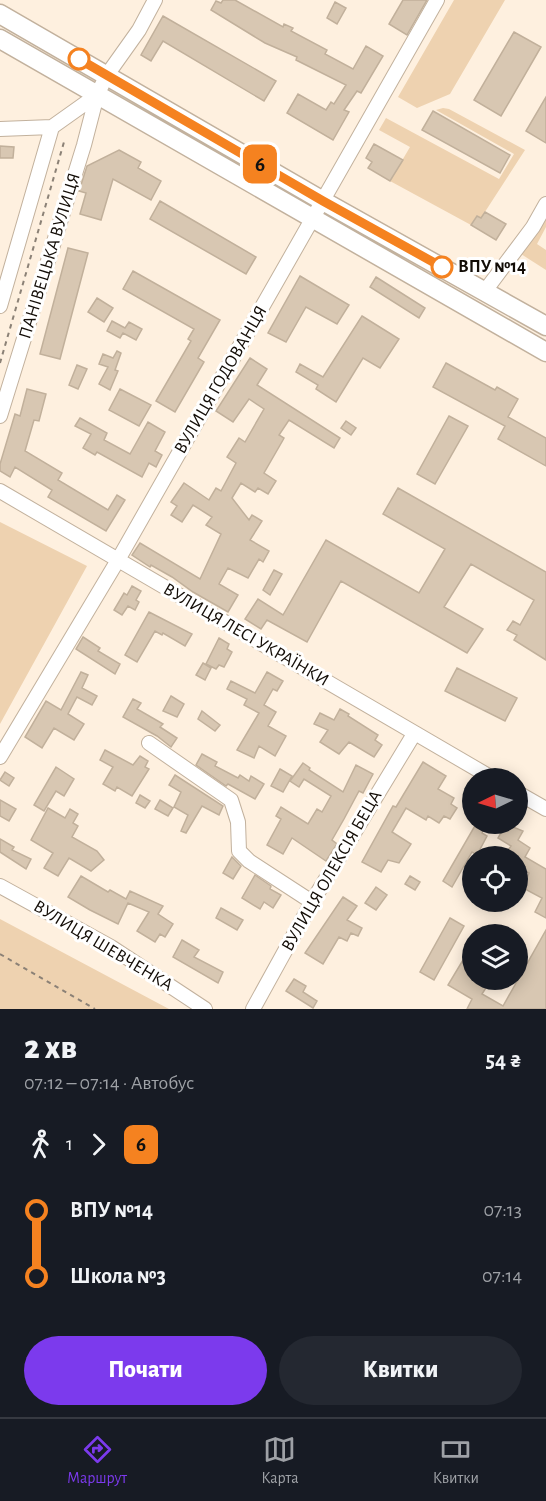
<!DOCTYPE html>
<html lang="uk">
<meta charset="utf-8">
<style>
body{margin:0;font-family:"Alegreya Sans",sans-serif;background:#242831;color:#f1f3f6;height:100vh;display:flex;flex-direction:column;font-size:22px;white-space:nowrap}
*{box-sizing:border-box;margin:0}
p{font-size:20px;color:#9ea1a6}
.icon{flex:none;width:33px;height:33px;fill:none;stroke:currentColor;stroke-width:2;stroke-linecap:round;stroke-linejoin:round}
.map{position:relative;height:1009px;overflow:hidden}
.side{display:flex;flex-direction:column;background:#171b24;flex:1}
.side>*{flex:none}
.badge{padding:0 12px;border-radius:9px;font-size:21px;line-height:39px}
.needle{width:39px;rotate:265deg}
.controls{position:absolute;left:462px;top:768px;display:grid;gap:12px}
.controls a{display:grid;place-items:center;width:66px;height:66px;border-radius:50%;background:#171b24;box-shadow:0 3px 15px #0003;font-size:30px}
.map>.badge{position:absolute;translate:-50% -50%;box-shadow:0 0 0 3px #fff}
.legs{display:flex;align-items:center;gap:9px;height:66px;padding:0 24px;font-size:20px}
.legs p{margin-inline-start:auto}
.headline{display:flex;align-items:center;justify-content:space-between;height:102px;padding:0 24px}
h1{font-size:33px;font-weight:800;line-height:45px}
.button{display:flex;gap:12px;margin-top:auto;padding:12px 24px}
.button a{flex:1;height:69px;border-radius:36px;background:#7c3aed;color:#fff;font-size:24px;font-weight:800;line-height:69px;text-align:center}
.button a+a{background:#242831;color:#f1f3f6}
ul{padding:0 24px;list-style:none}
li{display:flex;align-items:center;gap:21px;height:66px;font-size:22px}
li i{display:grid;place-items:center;width:9px;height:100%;margin:0 8px;background:currentColor}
li i::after{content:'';width:15px;height:15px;margin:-8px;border:4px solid;border-radius:50%;background:#171b24}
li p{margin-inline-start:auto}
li:first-child i{background:linear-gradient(#0000 50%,currentColor 0)}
li:last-child i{background:linear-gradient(currentColor 50%,#0000 0)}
.dock{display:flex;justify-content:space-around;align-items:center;height:84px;border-top:2px solid #363941;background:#171b24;font-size:16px;color:#9ea1a6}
.dock a{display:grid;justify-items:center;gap:3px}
.dock .selected{color:#7c3aed}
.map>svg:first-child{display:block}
.green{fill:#eed2b0}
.building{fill:#d8c7b2;stroke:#c1b09b;stroke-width:1.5}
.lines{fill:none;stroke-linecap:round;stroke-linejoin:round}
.minor-casing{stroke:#c2b19d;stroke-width:16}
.major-casing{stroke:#c2b19d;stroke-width:21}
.path{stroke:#8b8176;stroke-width:2;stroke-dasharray:4.5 4.5;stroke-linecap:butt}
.minor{stroke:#fff;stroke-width:14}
.major{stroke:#fff;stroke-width:18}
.line-1-casing{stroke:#fff;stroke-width:14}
.line-1{stroke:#f58220;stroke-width:9}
.stop-1-dot{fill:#fff;stroke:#f58220;stroke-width:3}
.labels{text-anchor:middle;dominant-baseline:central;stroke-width:6;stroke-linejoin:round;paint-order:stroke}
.street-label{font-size:18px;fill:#120c06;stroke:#fff}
.stop-label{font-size:18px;font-weight:bold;fill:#120c06;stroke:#fff;text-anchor:start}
</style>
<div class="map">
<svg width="546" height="1009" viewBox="0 0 546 1009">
<rect width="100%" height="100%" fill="#fef0df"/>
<!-- green -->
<path class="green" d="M454,0h51l-55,94 -33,14 -19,-11z
M443,108l6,1 76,41 -44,68 -4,-2 -6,9 -81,-44 20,-34 -31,-17 7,-12 113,61 15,-25 -78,-44z
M546,217v10l-9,17 9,6v20l-25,-16z
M0,522l87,44 -87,158z
M0,919l169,90h-169z"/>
<!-- building -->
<path class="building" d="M223,0h12l48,27 1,-3 9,4 -2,3 36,19 -2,4 28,15 13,-23 17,10 -22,37 -4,-2 -13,19 5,2 -16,28 -46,-27 11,-19 28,16 5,-8 3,2 12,-19 -50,-25 1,-3 -32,-14 -54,-33 5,-9 5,2z
M403,0h24l-20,35 -18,-11z
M335,2l11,6 -9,16 -10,-6z
M163,16l113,65 -12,20 -101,-60 -12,20 -10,-6z
M514,32l27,15 -40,69 -27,-16z
M546,97v46l-20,-12z
M433,111l77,44 -10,18 -78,-43z
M374,144l29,16 -13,21 -22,-13 4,-6 -6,-4z
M0,146l14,1 -1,11h-13z
M119,150l22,12 -3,6 23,13 -10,19 -38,-21 -12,41 -21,-6 6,-21 -7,-2 8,-25z
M160,201l96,56 -10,17 -96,-55z
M485,212l21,12 -10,16 -25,-15 6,-9 4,2z
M68,248l20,5 -28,106 -20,-5z
M133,271l87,49 -22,38 6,4 -29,50 -19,-11 35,-60 -3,-2 6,-10 -71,-40z
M300,276l49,29 -12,19 -31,-17 -20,35 -18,-9z
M376,277l49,31 -6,10 -49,-31z
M97,298l16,10 -9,14 -16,-10z
M362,316l37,23 -19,29 -17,-10 -27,44 -20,-13 2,-4 -22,-13 4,-8 23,13z
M112,321l13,7 4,-6 13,7 -6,11 -13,-7 -3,5 -13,-7z
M117,351l4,2 -6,17 3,1 -8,19 -11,-6 9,-17 -9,-3 4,-10 10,4z
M250,358l17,11 -10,16 83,53 -6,10 -45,-28 -10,15 5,3 -1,2 -19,33 12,8 -8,13 -10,-6 -3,4 -14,-9 -9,15 17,22 3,-5 10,6 -12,19 19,11 -6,11 -4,-3 -11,19 -20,-10 -9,16 19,11 -10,17 -35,-20 -21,-15 -21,-12 -1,2 -18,-12 8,-12 60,36 21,-45 -15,-9 6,-8 -19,-12 -11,17 -11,-7 6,-9 -6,-4 13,-19 25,17 7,-12 5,3 15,-28 -9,-6 12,-19 6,4 19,-33 -15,-10 -16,23 -17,-11z
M446,363l49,27 2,-3 21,12 -10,18 38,21v28l-48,-27 7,-13 -72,-39z
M77,365l10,4 -9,20 -9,-4z
M27,389l19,5 -7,27 -5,-1 -9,31 37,22 -4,7 50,30 9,-15 8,5 -19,31 -58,-34 4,-7 -37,-23 -5,10 -10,-6v-7l15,-50 5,2z
M120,389l31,16 -12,21 -30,-16z
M449,416l19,10 -33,58 -18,-10z
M80,418l27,15 -3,7 26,14 18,-32 17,10 -10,19 7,4 -6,12 -7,-4 -7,14 -45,-25 -2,3 -12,-7 8,-14 -16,-8z
M346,421l10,7 -5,7 -10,-7z
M398,488l148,84v88l-32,-20 3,-5 -10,-5 6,-9 7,4 14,-25 -63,-36 -27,43 39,22 -16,24 -126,-72 -34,61 -40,-22 -6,9 -16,-10 13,-20 25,16 43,-75 93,53 26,-44 -62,-35z
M274,570l8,4 -12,21 -7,-5z
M132,586l9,5 -5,9 3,2 -4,8 -7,-4 -6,9 -8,-5 10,-17 3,2z
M149,612l43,22 -7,12 -22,-13 -1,2 -7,-4 -18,31 -12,-7z
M83,637l17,11 -2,3 22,13 -5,10 -39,-25z
M219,638l10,6 -2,5 5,3 -8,15 -5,-2 -3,4 -10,-5z
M203,663l8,5 -6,12 -9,-5z
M457,668l60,30 -12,23 -60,-30z
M81,672l7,3 -6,13 15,8 -5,9 -15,-8 -9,17 16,10 -10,16 -20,-12 -12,20 -17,-11 21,-36 15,9z
M267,672l16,9 -6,10 -4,-2 -9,16 12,7 -8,14 18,10 -11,20 -16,-10 -5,12 -17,-8 22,-37 -15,-8 3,-6 -20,-10 4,-8 24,12z
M171,696l13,8 -7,13 -14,-6z
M133,699l8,4 -4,6 26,15 -3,3 17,11 -6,9 -14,-11 -34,-19z
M340,709l9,5 -1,2 30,19 -3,5 7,5 -8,12 -25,-15 -10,12 -19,-12 8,-12 -14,-6 6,-11 14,7z
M202,711l18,14 -5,6 -17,-12z
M105,750l28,15 7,-9 8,5 -3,6 4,2 -17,27 -15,-9 -2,4 -12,-7 10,-17 -13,-7z
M202,754l15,8 -2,4 23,12 2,-3 9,6 2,-5 13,8 -9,15 -27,-15 -2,2 -30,-21z
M423,762l23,14 -8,13 16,9 -3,6 6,4 -7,11 -6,-3 -5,7 -11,-7 -2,4 -20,-12 -14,24 19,12 -12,19 -11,-3 -7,12 -19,-10 31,-56 3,1z
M303,763l7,5 -1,2 34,22 13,-27 17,9 -10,19 -4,-2 -15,28 -12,21 5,4 -11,17 -34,-23 -9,16 -16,-9 14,-26 -5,-3 5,-9 27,17 9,-15 5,3 9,-16 -27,-17 -5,8 -9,-6z
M56,767l18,12 -10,17 -8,-5 -12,20 -10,-6z
M280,769l12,7 -9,16 -12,-6z
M5,772l9,6 -5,8 -9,-6z
M175,775l48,31 -4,9 -17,-9 -16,27 -5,-2 7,-16 -14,-8 7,-15 -12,-7z
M140,795l10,6 -5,7 -9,-5z
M0,800l16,9 -7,12 -9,-5z
M160,800l13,8 -5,8 -13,-7z
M48,808l17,10 5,-9 8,5 -5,9 5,3 -6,11 25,14 7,9 -13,11 -22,-13 -11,18 -14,-8 9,-15 -22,-13z
M476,824l9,3 -3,6 5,3 -10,19 -5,-3 -20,35 -9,-6z
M506,824l17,7 -5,9 12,8 -5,9 21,12v49l-11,-6 7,-14 -19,-10 6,-15 -10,-6 -1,2v-13h-14l7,-10 -13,-8z
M0,839l14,8 -2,3 19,9 -5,10 -26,-17z
M232,857l9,9 -8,13 -10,-6z
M255,875l16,11 -1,3 11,6 -8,13 -9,-6 -4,7 -18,-11z
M81,876l27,16 2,-2 16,9 4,-8 33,15 -5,8 15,10 -8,13 -5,-3 -5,8 -18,-11 12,-19 -21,-9 -10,21 -28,-14 -22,-13z
M410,876l10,6 -5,8 -10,-6z
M376,887l11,8 -11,15 -11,-7z
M343,897l14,9 -10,14 15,8 -4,8 -7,-3 -4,8 -8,-4 -16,27 -18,-11z
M221,908l22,12 -6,10 -21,-12z
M450,918l14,8 -30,54 -14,-8z
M546,930v79h-79l5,-10 -24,-14 24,-40v35h19l-9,14 21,12z
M182,940l17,10 -5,7 29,15 -5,11 -45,-26z
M294,979l12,7 -3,6 14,9 -4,7 -27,-17z"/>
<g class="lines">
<defs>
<path id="minor" d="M0,129l52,-2
M485,291l48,-64 13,-23
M0,306l52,-179 45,-32
M0,416l84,-271 13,-50 10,-20 32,-45 16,-30
M0,491l492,287
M149,743l82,57 7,22 1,29 10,10 63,41
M0,757l118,-197 319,-560
M518,793l28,16
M0,886l111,61 94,62
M253,1009l59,-107 102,-168"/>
<path id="major" d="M0,14l323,187 223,125
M0,39l546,313"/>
</defs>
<!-- minor casing -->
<use href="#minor" class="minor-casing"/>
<!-- major casing -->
<use href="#major" class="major-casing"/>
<!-- path -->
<path class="path" d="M0,363l64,-221
M0,954l95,55"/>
<!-- minor -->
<use href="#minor" class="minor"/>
<!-- major -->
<use href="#major" class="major"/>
</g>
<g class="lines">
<defs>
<path id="line-1" d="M79,59l244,142 119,66"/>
</defs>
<!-- line-1 casing -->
<use href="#line-1" class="line-1-casing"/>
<!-- line-1 -->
<use href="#line-1" class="line-1"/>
</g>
<!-- markers -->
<g class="stop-1-dot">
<circle cx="79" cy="59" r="10"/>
<circle cx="442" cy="267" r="10"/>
</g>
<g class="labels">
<!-- street labels -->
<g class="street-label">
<text transform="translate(50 256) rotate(-73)">ПАНІВЕЦЬКА ВУЛИЦЯ</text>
<text transform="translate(221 380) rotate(-60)">ВУЛИЦЯ ГОДОВАНЦЯ</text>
<text transform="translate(246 635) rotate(30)">ВУЛИЦЯ ЛЕСІ УКРАЇНКИ</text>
<text transform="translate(332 871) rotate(-60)">ВУЛИЦЯ ОЛЕКСІЯ БЕЦА</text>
<text transform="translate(103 946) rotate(31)">ВУЛИЦЯ ШЕВЧЕНКА</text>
</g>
<!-- stop labels -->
<g class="stop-label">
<text x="458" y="267">ВПУ №14</text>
</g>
</g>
</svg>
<div class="controls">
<a><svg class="needle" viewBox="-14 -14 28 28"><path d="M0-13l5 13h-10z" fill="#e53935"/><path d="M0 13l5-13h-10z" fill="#9ea1a6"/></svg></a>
<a><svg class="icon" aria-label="locate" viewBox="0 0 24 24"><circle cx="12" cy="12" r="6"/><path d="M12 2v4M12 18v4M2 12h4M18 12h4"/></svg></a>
<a><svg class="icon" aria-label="layers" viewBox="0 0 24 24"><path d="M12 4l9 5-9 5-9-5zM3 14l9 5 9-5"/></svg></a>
</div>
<b class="badge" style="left:260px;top:164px;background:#f58220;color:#111">6</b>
</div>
<section class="side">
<div class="headline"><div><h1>2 хв</h1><p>07:12 – 07:14 · Автобус</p></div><b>54 ₴</b></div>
<div class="legs"><svg class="icon" aria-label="walk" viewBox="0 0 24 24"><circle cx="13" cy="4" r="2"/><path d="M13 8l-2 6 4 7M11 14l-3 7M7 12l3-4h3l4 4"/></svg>1<svg class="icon" aria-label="forward" viewBox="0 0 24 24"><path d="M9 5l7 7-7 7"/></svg><b class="badge" style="background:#f58220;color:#111">6</b></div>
<ul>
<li><i style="color:#f58220"></i><b>ВПУ №14</b><p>07:13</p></li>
<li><i style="color:#f58220"></i><b>Школа №3</b><p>07:14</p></li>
</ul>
<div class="button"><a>Почати</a><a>Квитки</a></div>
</section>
<nav class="dock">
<a class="selected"><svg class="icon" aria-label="directions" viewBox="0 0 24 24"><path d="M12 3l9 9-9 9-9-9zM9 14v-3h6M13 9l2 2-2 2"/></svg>Маршрут</a>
<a><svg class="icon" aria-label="map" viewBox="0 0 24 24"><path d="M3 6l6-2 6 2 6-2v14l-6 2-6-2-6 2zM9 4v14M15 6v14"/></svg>Карта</a>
<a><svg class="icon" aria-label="tickets" viewBox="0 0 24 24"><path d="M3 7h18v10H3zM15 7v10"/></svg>Квитки</a>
</nav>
